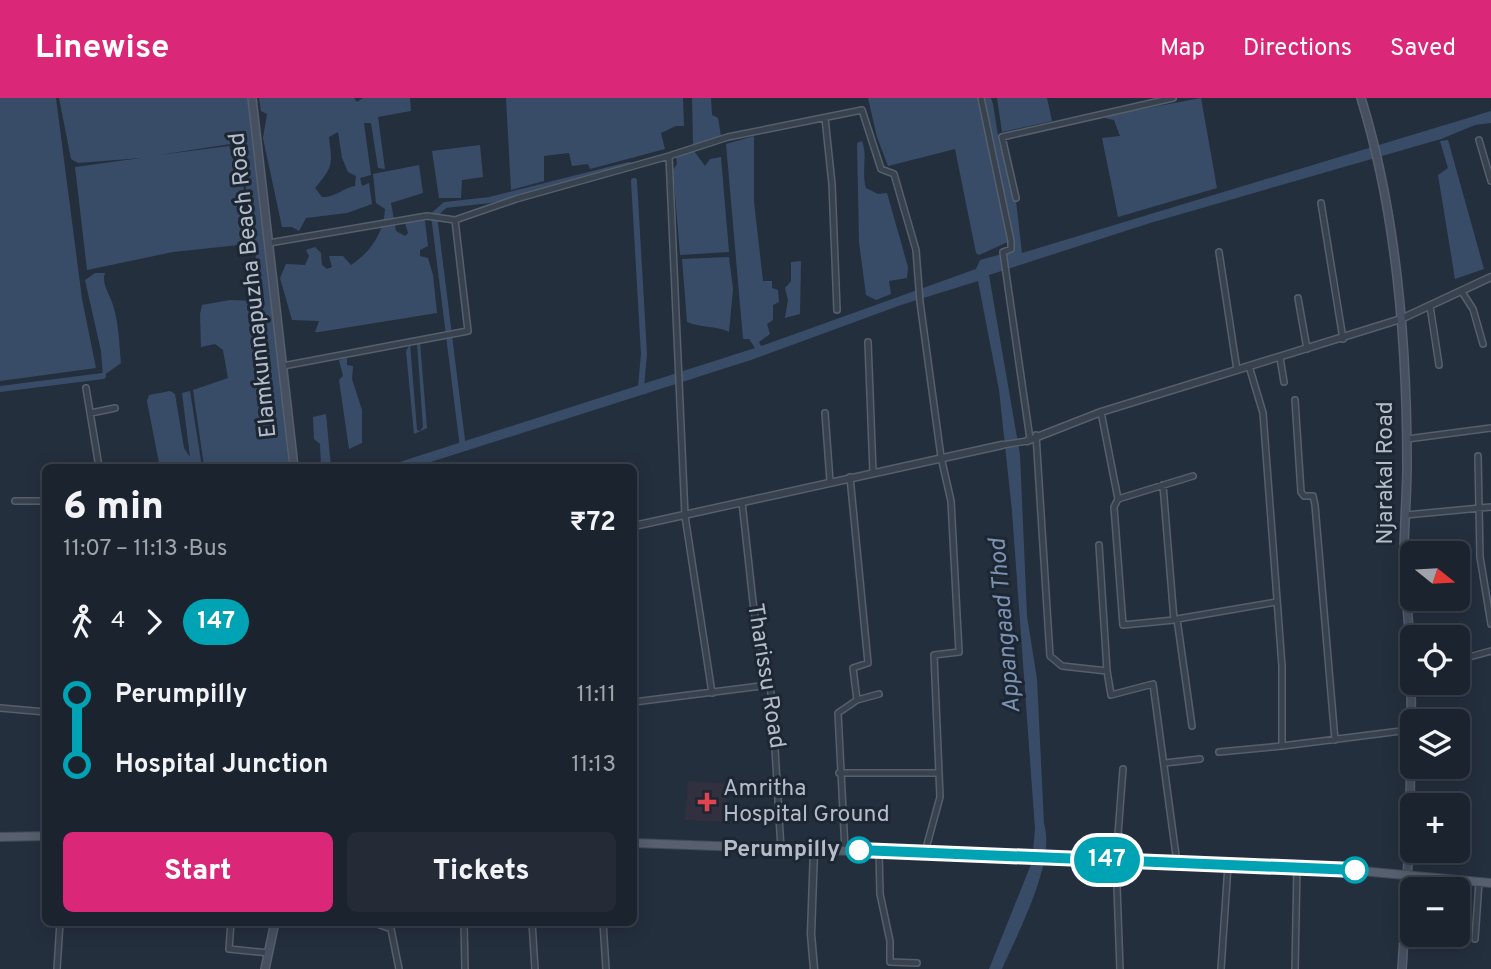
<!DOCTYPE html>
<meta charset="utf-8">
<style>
body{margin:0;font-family:Overpass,sans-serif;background:#242b36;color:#f1f3f6;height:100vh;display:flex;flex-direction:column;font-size:26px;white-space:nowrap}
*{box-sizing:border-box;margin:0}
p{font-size:23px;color:#a0a4aa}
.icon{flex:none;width:38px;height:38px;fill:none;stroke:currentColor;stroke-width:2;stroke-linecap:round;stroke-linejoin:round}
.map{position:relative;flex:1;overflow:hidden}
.details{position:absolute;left:42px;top:366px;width:595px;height:462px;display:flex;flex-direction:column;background:#1b232e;border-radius:10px;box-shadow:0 4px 18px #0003,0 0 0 2px #39404a}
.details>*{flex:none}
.badge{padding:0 14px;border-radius:23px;font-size:24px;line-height:46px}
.needle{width:46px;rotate:108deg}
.tools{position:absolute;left:1400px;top:443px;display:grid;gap:14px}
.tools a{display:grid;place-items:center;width:70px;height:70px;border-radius:10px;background:#1b232e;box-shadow:0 4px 18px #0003,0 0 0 2px #39404a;font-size:35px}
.map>.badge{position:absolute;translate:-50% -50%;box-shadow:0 0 0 4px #fff}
.legs{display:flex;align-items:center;gap:10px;height:77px;padding:0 21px;font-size:23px}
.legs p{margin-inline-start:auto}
.headline{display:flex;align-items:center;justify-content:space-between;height:119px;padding:0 21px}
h1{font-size:38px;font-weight:800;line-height:52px}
.primary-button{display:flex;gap:14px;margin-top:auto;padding:14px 21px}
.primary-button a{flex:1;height:80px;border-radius:10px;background:#db2777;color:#fff;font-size:28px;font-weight:800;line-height:80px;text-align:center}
.primary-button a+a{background:#242b36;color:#f1f3f6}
ul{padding:0 21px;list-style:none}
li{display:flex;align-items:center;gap:24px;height:70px;font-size:26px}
li i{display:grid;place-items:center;width:10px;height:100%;margin:0 9px;background:currentColor}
li i::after{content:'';width:18px;height:18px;margin:-9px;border:5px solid;border-radius:50%;background:#1b232e}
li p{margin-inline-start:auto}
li:first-child i{background:linear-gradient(#0000 50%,currentColor 0)}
li:last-child i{background:linear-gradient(currentColor 50%,#0000 0)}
header{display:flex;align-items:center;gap:42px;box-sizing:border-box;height:98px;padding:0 35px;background:#db2777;color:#fff}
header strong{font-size:33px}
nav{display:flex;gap:38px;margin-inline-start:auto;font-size:24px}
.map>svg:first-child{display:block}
.medical{fill:#32303f}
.water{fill:#394c67;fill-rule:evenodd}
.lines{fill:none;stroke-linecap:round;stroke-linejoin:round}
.canal{stroke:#394c67;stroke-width:6}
.minor-casing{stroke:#565f6c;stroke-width:8}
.tertiary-casing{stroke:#565f6c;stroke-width:9}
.secondary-casing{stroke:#565f6c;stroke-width:10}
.primary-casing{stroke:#414a57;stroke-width:10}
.minor{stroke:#38414e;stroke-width:5}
.tertiary{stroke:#38414e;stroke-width:6}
.secondary{stroke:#465061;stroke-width:7}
.primary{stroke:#56606e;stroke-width:8}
.line-1-casing{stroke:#fff;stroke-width:16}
.line-1{stroke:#00a3b4;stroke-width:10}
.health-dot{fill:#e0444e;stroke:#1d2633;stroke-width:2.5}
.stop-1-dot{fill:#fff;stroke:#00a3b4;stroke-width:3.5}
.labels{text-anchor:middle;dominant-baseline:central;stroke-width:6;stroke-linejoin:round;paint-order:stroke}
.street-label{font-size:23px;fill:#b4bcc9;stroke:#1d2633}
.poi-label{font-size:23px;fill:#b4bcc9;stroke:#1d2633;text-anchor:start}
.stop-label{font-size:23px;font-weight:bold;fill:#b4bcc9;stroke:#1d2633;text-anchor:end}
.water-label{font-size:24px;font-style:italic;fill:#7c92b1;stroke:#1d2633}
</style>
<header>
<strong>Linewise</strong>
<nav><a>Map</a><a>Directions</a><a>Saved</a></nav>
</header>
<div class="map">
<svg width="1491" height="871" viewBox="0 0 1491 871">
<rect width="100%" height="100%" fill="#242f3e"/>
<!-- medical -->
<path class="medical" d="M688,683l40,3 -3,38 -40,-2z"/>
<!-- water -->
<path class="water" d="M0,0h56l26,201 14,69 -96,13z
M59,0h191l39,369h-10l-1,-3 -1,3 -73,-1 -11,-76 35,-12 -5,-28 -8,-6 -14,3 -1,-33 2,-9 28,-5 27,1 6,43 -10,9 1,14 13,2 2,11 1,-22 -7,-2 -5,-69 3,-38c-24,-24 -7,-76 -24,-106l-78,12 70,-9c5,12 6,29 14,38l8,55 -12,6 -66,7 -86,18 -12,-103 66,-9 -63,5 -7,-4z
M259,0h95l3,4 6,-4h47l1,13 -33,6 7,52 -7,-1 -7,-45h-7l7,52 -11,3 2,8 7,-3 3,21 -25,9 -41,5 -7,13 -7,-4h-10l-19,-89 4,-24 -6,-3zM338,34l4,26 6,14 8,4 -1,10c-12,2 -20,12 -33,11l-7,-9c19,-23 17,-23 14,-51z
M506,0h177l1,28h-8l-15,7 4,16 -75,20 -2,-5 -16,2 -3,-13 -25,3v25l-33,9z
M692,0h19l1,17 6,3 3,18 -28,9z
M868,0h113l27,139v5l-29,13 -3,-2 -21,-104 -67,17 -11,-29z
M984,0h7l2,6 6,38 17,59 6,52 469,-142v12l-16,2 -34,14 -291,84 -161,52 31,180 7,161 10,63 7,145c12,38 -26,108 -42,145h-13l43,-107 3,-33 -23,-318 -13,-121 -21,-109 -77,24 -150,55 -336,107h-31l371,-119 -6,-9h-6l-17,-195 28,-8v66l9,79h9v7l6,2 1,12 -6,3v15l-6,4 3,10 -11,8 2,4 215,-77 4,-9 33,-9z
M997,0h50l5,23 -50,11z
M1201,0l16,90 -99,29 -16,-79 18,-2 -6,-16 -14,-3z
M1448,42l36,129 -29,10 -17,-104 10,-7 -8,-27z
M862,43c6,16 -1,31 4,47l12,6 9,-1 21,74 -1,11 -18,3 2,13 -15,6 -10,-5 -7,-53 -2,-99z
M480,47l3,32 -21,3 -1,18h-22l-7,-47z
M694,53l11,15 5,-7 11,-2 8,95 -49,3 -7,-85 4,-6 -1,-8z
M419,67l4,28 -32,10 5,28 9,5 3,-3 -4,-14 17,-1 4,3 3,25 -8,4v6l8,2 5,17 4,38 -118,19h-4l4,-11 -27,-1 -12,-42 6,-14 19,1 4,-9 -3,-6 9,-3 6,6 1,12 5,4 5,-2 -3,-11h14l8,9c20,-13 33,-33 34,-56l-9,-6 -3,-29z
M729,159l4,32 -4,43c-11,-6 -27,-4 -42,-10l-5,-63z
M801,163l-1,53 -15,4 3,-18 -3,-12 6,-7v-19z
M95,175h10c-4,10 5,22 8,32 6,19 6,39 8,58l-18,13 -2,-25 -16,-71z
M420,244l7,86 -13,6 -8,-83 4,-7 7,86 3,1 3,-4 -6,-84z
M347,260v7l6,1 -1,13 10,31v33l-13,6 -10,-69 4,-4 -4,-16z
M170,293l5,3 9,54 6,9 -8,-64 8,-2 12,76c-8,0 -14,-6 -21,-5v5l-24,-1 2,-3 -12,-62 2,-6z
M326,316l5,53h-10l-1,-23 -6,-5 -1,-22z"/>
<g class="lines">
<!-- canal -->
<path class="canal" d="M634,83l10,173 -3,33 4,4
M257,142l3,27
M0,291l103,-13
M463,350l-29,-233 11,-10 45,-5 139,-35"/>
<defs>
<path id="minor" d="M981,0l30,143v8l-8,3 27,187
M825,20l7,66 5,126
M1479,42l12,41
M669,58l59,-19 134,-27 19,59 13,5 22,76 4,52 21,155 10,44 8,151 -25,3 6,142 -15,55
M1016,100l-14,-61 171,-39
M1321,105l22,136
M269,145l158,-27 28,4
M1219,154l18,118
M1462,194l11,17 10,35
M1298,200l9,51
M1430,208l9,59
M868,244l5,130
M1280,260l4,24
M283,268l185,-35 -13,-111 61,-21 153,-43 16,360 27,177
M1249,268l14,47 19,253v80l127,-16
M86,290l13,79
M1295,302l6,92 3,4h9l2,9 20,235
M1101,314l17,87 75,-23
M91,315l24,-5
M825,315l5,68
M1036,337l14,221 12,10 45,5 4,24 42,-11 24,179
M1407,341l84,-11
M1002,347l25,-4
M1478,358l2,101 11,67
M1118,401l-4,8 9,118 51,-5 -11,-135
M15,403h31
M742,404l12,109 18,87 9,152
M1406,417l85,-8
M1099,447l8,126
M1177,521l15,107
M1177,521l99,-17
M1448,534v5
M1458,562l33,-9
M857,602l22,-6
M634,604l135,-17
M0,610l46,4
M1219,654l63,-6
M1165,665l35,-4
M839,675h100
M845,752l-7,-137 19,-13 -4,-32 15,-5 -18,-186
M879,752l1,44 10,47v21l27,1
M231,824l-2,27 40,4
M372,824l19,7 8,40
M464,824l1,47
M532,824l3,47
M603,824l3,47
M1475,841l4,-57
M57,871l3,-47
M1120,871l-4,-109 7,-91
M1221,871l7,-104
M1295,871l2,-102"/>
<path id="tertiary" d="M1027,343l74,-29 300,-93 90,-42
M634,428l368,-81
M814,752l-3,84 3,35"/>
<path id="secondary" d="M252,0l42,369
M1361,0c36,116 46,246 46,367 0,30 -3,60 -3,90 1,38 6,75 7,112 1,100 -2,201 -9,302
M265,871l10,-47"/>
<path id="primary" d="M0,739l46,-1
M634,745l706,26 151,14"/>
</defs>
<!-- minor casing -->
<use href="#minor" class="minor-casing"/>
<!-- tertiary casing -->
<use href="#tertiary" class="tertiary-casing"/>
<!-- secondary casing -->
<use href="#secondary" class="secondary-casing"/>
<!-- primary casing -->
<use href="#primary" class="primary-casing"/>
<!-- minor -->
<use href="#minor" class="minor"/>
<!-- tertiary -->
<use href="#tertiary" class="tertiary"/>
<!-- secondary -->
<use href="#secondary" class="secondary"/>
<!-- primary -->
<use href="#primary" class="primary"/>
</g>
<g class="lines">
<defs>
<path id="line-1" d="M859,752l496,20"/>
</defs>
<!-- line-1 casing -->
<use href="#line-1" class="line-1-casing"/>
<!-- line-1 -->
<use href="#line-1" class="line-1"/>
</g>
<!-- markers -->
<path class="health-dot" d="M703.5 693.5h7v7h7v7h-7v7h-7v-7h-7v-7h7z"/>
<g class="stop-1-dot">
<circle cx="859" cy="752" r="12"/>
<circle cx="1355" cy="772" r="12"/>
</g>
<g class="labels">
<!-- street labels -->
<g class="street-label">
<text transform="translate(254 187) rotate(-96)">Elamkunnapuzha Beach Road</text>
<text transform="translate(1386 375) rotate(-90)">Njarakal Road</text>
<text transform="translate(765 578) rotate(81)">Tharissu Road</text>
</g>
<!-- poi labels -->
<g class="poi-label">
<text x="723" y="691">Amritha<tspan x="723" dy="26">Hospital Ground</tspan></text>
</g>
<!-- stop labels -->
<g class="stop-label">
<text x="840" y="752">Perumpilly</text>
</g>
<!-- water labels -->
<g class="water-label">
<text transform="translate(1006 528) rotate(-95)">Appangaad Thod</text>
</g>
</g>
</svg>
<div class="tools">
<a><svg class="needle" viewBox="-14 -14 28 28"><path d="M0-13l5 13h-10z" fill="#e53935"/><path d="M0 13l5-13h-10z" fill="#a0a4aa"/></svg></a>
<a><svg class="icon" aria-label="locate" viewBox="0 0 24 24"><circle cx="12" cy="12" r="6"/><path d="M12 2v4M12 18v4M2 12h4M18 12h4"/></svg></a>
<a><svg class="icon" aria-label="layers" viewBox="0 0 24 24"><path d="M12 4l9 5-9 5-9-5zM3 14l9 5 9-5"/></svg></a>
<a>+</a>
<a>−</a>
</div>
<b class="badge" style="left:1107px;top:762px;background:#00a3b4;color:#fff">147</b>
<section class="details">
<div class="headline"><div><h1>6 min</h1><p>11:07 – 11:13 · Bus</p></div><b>₹72</b></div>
<div class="legs"><svg class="icon" aria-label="walk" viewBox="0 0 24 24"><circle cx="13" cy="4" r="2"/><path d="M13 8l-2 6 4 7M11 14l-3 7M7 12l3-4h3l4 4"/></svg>4<svg class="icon" aria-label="forward" viewBox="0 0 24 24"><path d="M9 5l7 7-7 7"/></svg><b class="badge" style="background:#00a3b4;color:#fff">147</b></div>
<ul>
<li><i style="color:#00a3b4"></i><b>Perumpilly</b><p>11:11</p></li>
<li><i style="color:#00a3b4"></i><b>Hospital Junction</b><p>11:13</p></li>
</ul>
<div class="primary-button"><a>Start</a><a>Tickets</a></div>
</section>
</div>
